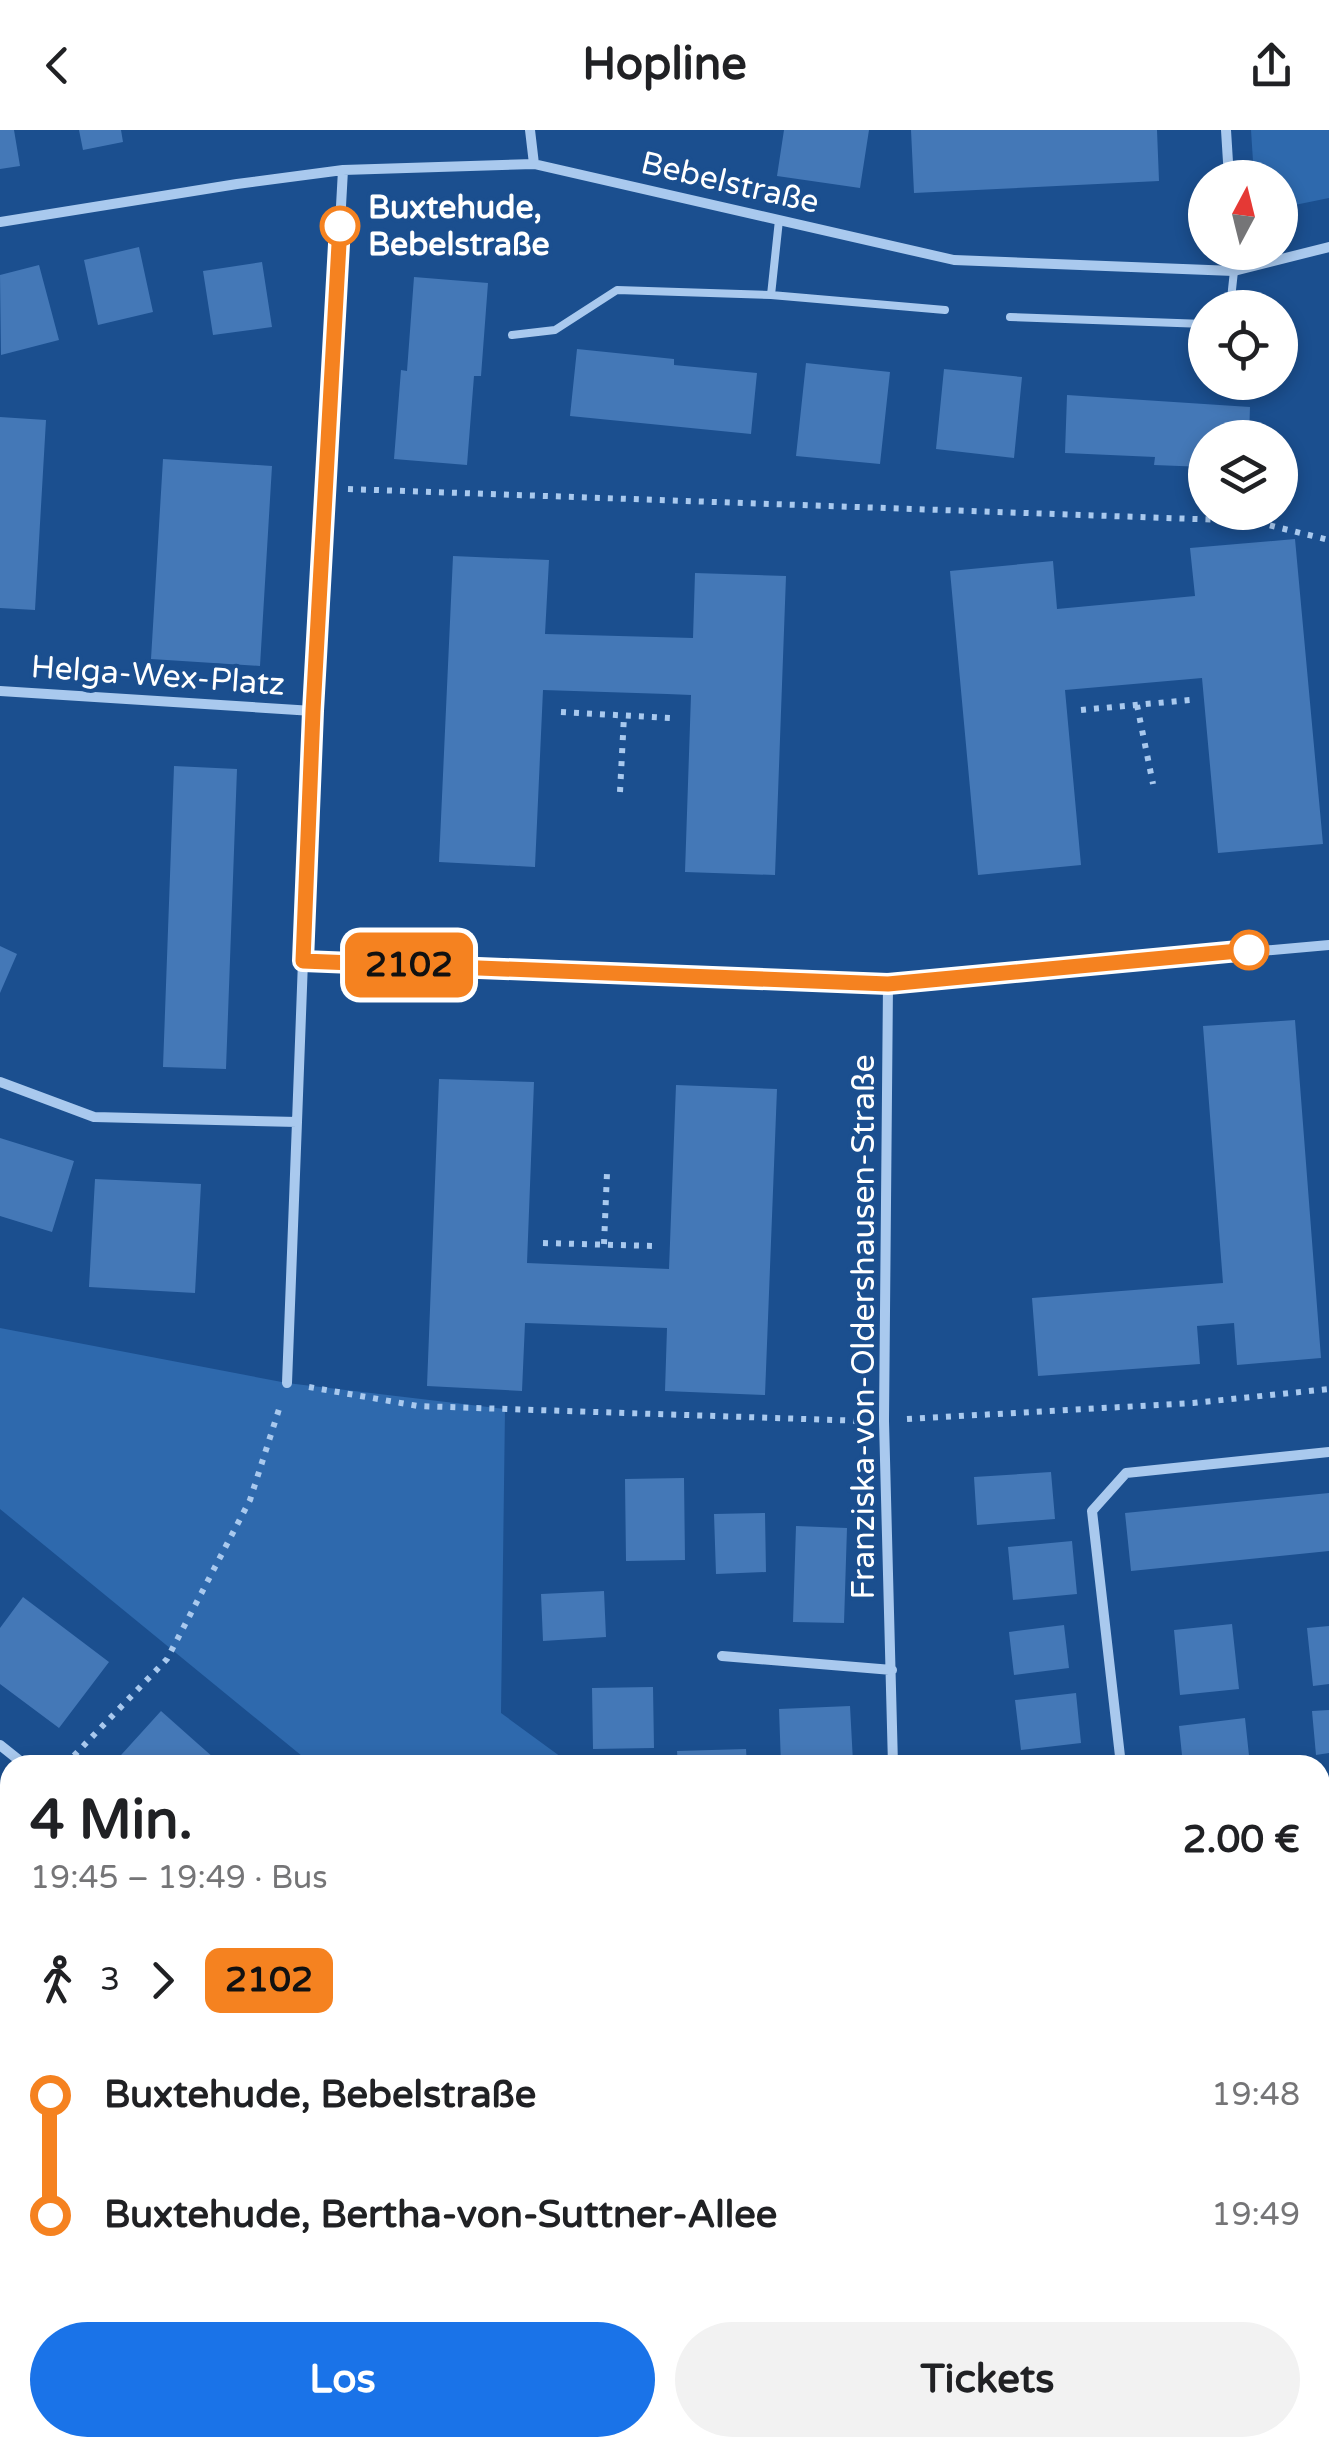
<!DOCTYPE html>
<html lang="de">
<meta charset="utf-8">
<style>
body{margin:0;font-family:"Varela Round",sans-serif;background:#f2f2f2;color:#202124;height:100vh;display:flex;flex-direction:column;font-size:38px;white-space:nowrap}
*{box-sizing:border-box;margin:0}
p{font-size:32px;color:#757577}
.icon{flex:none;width:55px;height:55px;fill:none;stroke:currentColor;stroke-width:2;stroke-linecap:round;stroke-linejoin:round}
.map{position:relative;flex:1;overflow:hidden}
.side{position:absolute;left:0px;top:1625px;width:1330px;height:702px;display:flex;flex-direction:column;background:#fff;border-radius:30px 30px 0 0;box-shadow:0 5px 15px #0003}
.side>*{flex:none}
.badge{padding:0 20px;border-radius:15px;font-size:35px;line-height:65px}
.needle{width:65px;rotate:7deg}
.fabs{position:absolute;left:1188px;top:30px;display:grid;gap:20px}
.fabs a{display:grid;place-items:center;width:110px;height:110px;border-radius:50%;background:#fff;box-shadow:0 5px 15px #0003;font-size:50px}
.map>.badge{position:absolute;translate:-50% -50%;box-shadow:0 0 0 5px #fff}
.legs{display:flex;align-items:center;gap:15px;height:110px;padding:0 30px;font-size:32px}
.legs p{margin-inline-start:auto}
.headline{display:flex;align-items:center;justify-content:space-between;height:170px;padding:0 30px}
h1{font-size:55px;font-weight:700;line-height:75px}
.cta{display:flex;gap:20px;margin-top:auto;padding:20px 30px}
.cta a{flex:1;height:115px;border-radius:60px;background:#1a73e8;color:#fff;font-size:40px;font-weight:700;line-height:115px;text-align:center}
.cta a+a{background:#f2f2f2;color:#202124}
ul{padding:0 30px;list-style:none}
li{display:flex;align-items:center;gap:35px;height:120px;font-size:38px}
li i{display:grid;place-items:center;width:15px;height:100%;margin:0 12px;background:currentColor}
li i::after{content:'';width:25px;height:25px;margin:-12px;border:8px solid;border-radius:50%;background:#fff}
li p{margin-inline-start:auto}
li:first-child i{background:linear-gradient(#0000 50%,currentColor 0)}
li:last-child i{background:linear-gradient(currentColor 50%,#0000 0)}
header{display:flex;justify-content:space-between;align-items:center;height:130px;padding:0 30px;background:#fff;font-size:45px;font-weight:700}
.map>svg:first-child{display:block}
.green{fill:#2e69ad}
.building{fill:#4478b7}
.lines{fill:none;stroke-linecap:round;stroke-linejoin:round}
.path{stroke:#a9c9ee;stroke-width:6;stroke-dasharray:5 8;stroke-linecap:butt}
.lane{stroke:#a9c9ee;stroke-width:8}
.street{stroke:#a9c9ee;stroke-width:10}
.line-1-casing{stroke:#fff;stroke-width:22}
.line-1{stroke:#f58220;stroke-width:15}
.stop-1-dot{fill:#fff;stroke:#f58220;stroke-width:5}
.labels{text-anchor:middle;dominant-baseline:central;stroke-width:8;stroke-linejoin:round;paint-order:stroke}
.street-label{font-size:32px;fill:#fff;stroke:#1b4f8f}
.stop-label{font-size:32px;font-weight:bold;fill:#fff;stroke:#1b4f8f;text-anchor:start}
</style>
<header><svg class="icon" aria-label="back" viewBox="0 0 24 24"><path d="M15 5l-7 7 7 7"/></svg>Hopline<svg class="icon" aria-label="share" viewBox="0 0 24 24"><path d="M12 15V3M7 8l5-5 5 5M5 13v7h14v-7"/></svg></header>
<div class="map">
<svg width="1329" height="2327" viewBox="0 0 1329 2327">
<rect width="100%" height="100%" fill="#1b4f8f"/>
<!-- green -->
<path class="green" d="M1251,0h78v68l-49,10v-30l-26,-1z
M0,1198l287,55 218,26 -4,304 71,52h-259l-313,-256z
M0,2050l10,7v120l-10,-3z
M383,2318h203l-17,9h-178z
M635,2318h153l5,9h-174z"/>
<!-- building -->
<path class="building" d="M0,0h14l6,36 -20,3z
M79,0h42l2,12 -40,8z
M784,0h85l-9,58 -83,-12z
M911,0h246l2,51 -245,12z
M139,117l14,65 -55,13 -14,-65z
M262,132l10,65 -59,8 -10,-64z
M39,135l20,75 -58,15 -1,-80z
M414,147l74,6 -7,93h-7l-7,89 -73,-6 7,-89 6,1z
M577,219l97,10v6l83,8 -6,61 -181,-18z
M806,233l84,9 -10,92 -84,-8z
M944,239l78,8 -8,81 -78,-9z
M1067,265l183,12 -1,31h-44v29l-51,-2 1,-8 -90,-4z
M0,287l46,3 -11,190 -35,-2z
M163,329l109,7 -12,200 -109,-7z
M1295,409l28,305 -105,9 -16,-175 -137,12 16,175 -103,10 -28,-304 103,-10 4,48 138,-13 -5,-48z
M453,426l96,4 -4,74 148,4 2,-65 91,3 -11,299 -90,-3 6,-177 -24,-1 -124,-4 -8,177 -96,-5z
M174,636l63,3 -11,300 -63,-2z
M0,816l17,8 -17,39z
M1295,890l26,338 -84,7 -3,-42 -37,3 3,38 -162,12 -6,-78 191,-15 -20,-257z
M439,949l95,3 -7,181 142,6 7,-184 101,4 -12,306 -100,-4 2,-63 -142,-5 -3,68 -95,-5z
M0,1008l74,23 -22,71 -52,-16z
M95,1049l106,5 -6,109 -106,-6z
M1051,1342l4,47 -78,6 -3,-48z
M684,1348l1,82 -59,1 -1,-82z
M1329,1363v58l-198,20 -6,-58z
M765,1383l1,59 -50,2 -2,-60z
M796,1396l51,2 -3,95 -51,-1z
M1072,1411l5,53 -64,6 -5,-53z
M604,1461l2,46 -63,4 -2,-47z
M23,1467l86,65 -50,66 -59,-44v-56z
M1232,1494l7,65 -59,6 -6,-65z
M1064,1495l5,43 -55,7 -5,-43z
M1329,1496v58l-16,2 -6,-58z
M653,1557l1,61 -61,1 -1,-61z
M1076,1563l5,50 -60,7 -6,-50z
M850,1576l3,56 -72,3 -2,-56z
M1329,1580v43l-13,2 -4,-44z
M161,1581l36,32 25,22h-110z
M1245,1588l5,47h-67l-4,-39z
M746,1619l1,16h-69l-1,-14z
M1329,1728v53l-9,1v-53z
M0,1821l10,8v94l-10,-8z
M1322,2026l7,38v36l-9,1z
M355,2318h6l6,9h-27z"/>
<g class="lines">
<!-- path -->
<path class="path" d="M348,359l904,32 77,19
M1137,575l16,79
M1081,580l109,-10
M561,582l109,6
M620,662l4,-76
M543,1113l111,3
M604,1114l3,-71
M309,1257l109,19 446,15
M907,1289l286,-16 136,-14
M65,1635l102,-106 83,-159 31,-97
M0,1728l10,-15
M0,2079l10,8
M1172,2318l2,9"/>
<!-- lane -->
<path class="lane" d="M771,165l174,15
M1230,178l4,-37
M1010,187l195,7
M512,205l43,-5 62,-40 154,5 8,-75"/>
<!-- street -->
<path class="street" d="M530,0l4,34
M1226,0l3,48
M343,40l-30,541 -10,250 585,23 441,-39
M0,92l237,-38 106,-14 191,-6 420,96 280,11 95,-24
M1233,122l1,19
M0,561l313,20
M888,854l-4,437 9,344
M0,952l94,35 203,5 6,-161
M287,1253l10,-261
M722,1526l170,14
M0,1615l25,20
M1121,1635l-29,-254 34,-38 203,-21
M1320,1670l9,-1
M0,1753l10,8
M1320,1986l9,-2
M126,2327l4,-5"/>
</g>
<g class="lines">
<defs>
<path id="line-1" d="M340,96l-27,485 -10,250 585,23 361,-34"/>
</defs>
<!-- line-1 casing -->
<use href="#line-1" class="line-1-casing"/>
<!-- line-1 -->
<use href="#line-1" class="line-1"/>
</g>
<!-- markers -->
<g class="stop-1-dot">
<circle cx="340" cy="96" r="18"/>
<circle cx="1249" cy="820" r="18"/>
</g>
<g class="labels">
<!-- street labels -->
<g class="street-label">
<text transform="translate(730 53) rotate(13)">Bebelstraße</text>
<text transform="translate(158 546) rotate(4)">Helga-Wex-Platz</text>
<text transform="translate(864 1197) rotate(-90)">Franziska-von-Oldershausen-Straße</text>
</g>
<!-- stop labels -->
<g class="stop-label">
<text x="368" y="78">Buxtehude,<tspan x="368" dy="37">Bebelstraße</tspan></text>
</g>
</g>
</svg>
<div class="fabs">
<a><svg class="needle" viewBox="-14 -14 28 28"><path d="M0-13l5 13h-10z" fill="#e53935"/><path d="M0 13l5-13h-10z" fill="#757577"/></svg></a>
<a><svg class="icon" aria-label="locate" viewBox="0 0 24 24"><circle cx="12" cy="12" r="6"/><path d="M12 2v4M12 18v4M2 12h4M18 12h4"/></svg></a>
<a><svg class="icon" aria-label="layers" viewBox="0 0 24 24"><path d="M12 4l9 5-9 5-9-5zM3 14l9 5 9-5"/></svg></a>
</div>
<b class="badge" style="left:409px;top:835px;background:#f58220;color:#111">2102</b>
<section class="side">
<div class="headline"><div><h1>4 Min.</h1><p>19:45 – 19:49 · Bus</p></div><b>2.00 €</b></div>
<div class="legs"><svg class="icon" aria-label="walk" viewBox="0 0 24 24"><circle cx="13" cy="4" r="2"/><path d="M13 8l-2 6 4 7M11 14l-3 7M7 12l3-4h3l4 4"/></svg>3<svg class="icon" aria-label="forward" viewBox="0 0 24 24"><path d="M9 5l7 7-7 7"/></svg><b class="badge" style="background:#f58220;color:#111">2102</b></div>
<ul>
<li><i style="color:#f58220"></i><b>Buxtehude, Bebelstraße</b><p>19:48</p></li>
<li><i style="color:#f58220"></i><b>Buxtehude, Bertha-von-Suttner-Allee</b><p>19:49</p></li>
</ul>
<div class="cta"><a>Los</a><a>Tickets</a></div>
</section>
</div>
